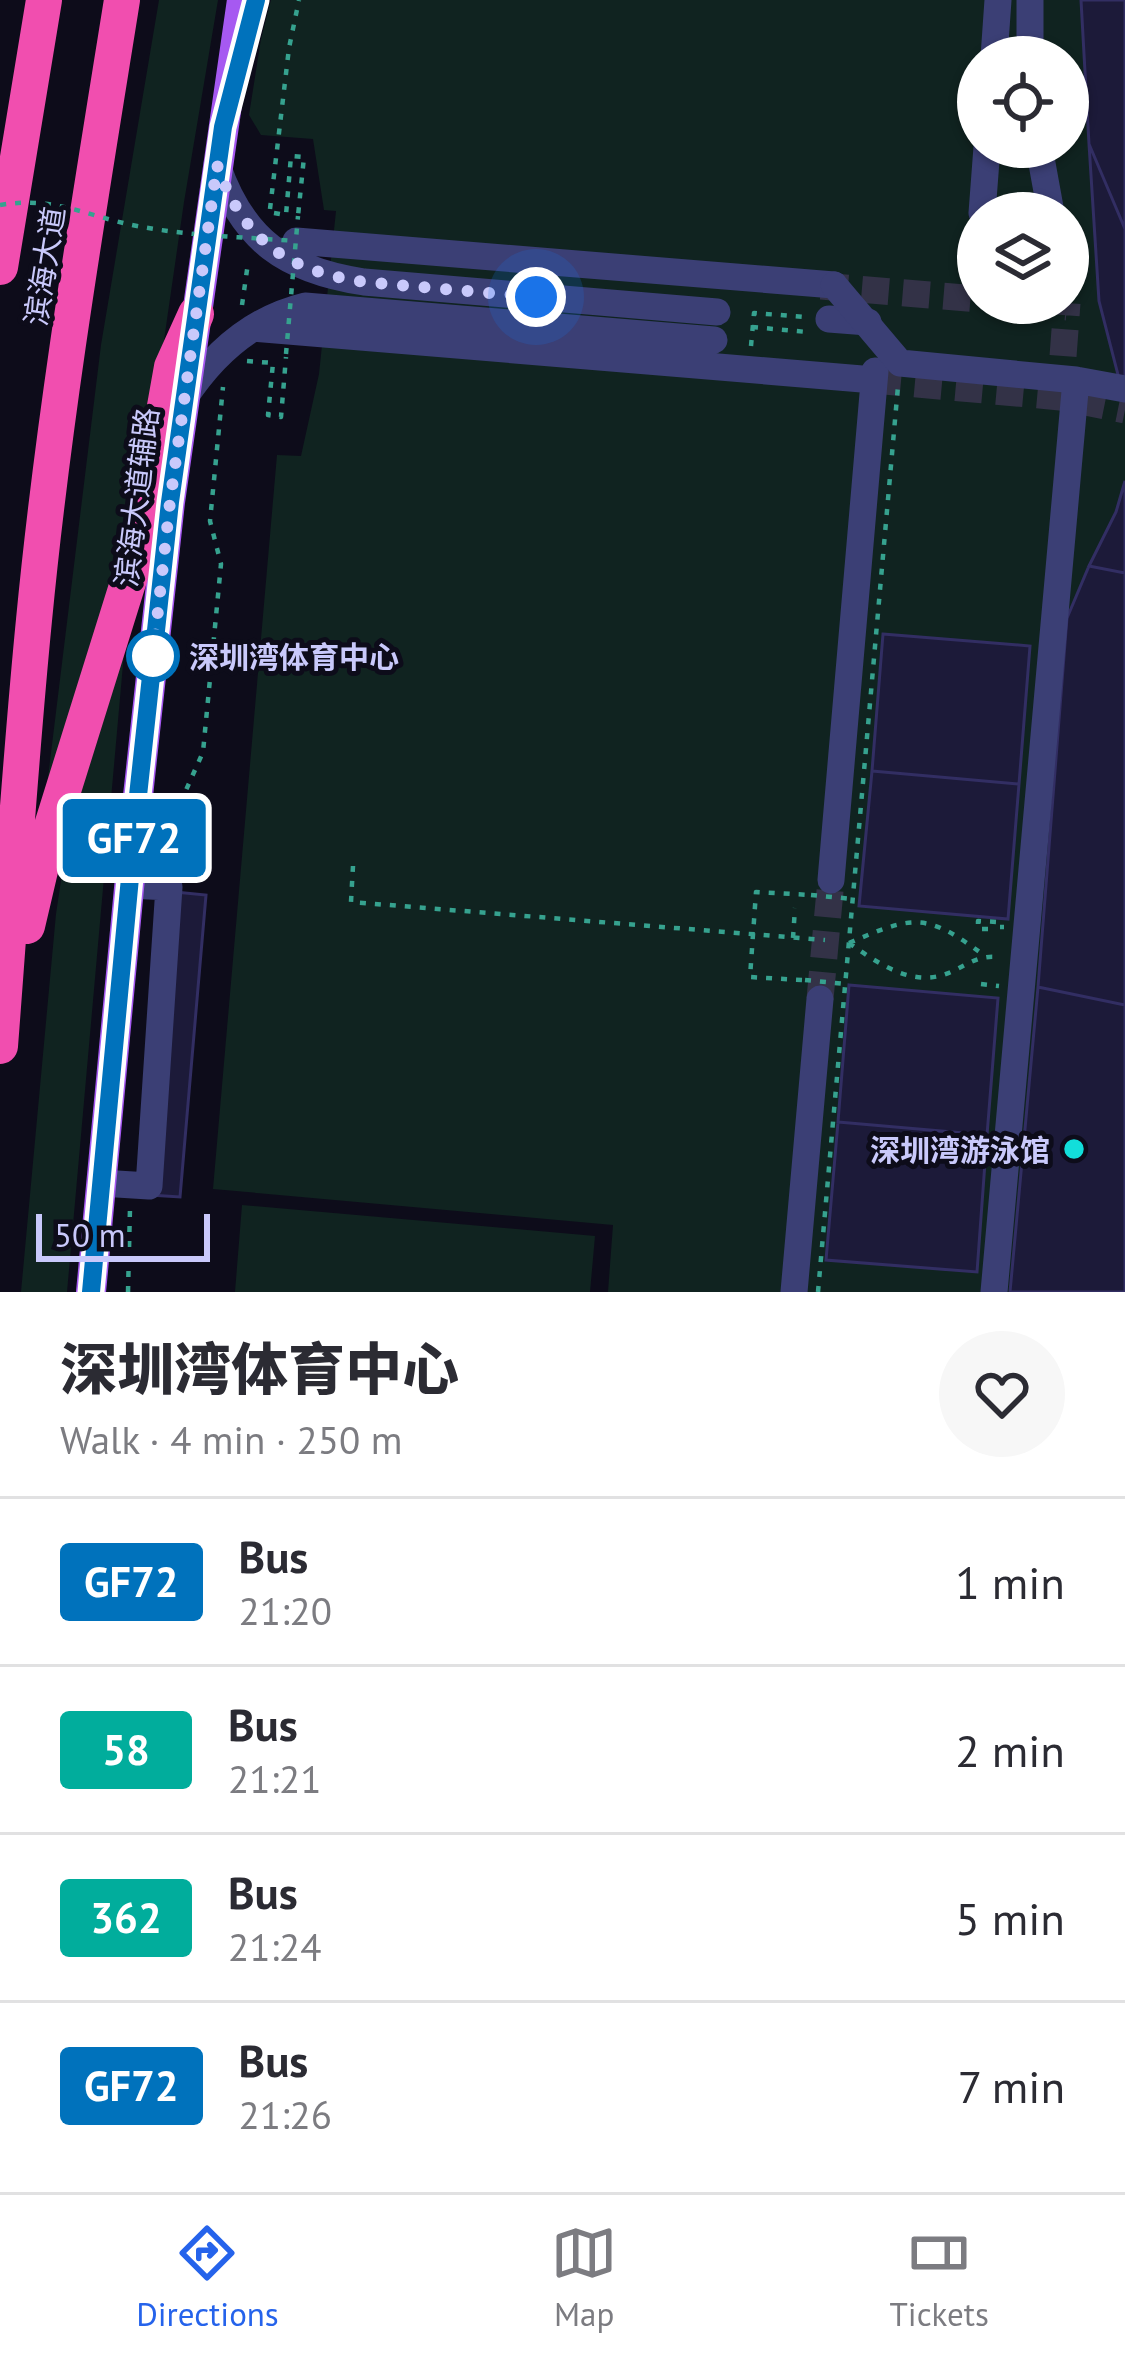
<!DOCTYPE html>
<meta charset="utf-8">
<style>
body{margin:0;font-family:"PT Sans","Noto Sans SC",sans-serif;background:#f7f7f7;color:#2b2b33;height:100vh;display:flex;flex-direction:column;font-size:45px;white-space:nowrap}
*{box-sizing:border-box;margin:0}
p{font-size:39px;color:#7c7c81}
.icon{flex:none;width:66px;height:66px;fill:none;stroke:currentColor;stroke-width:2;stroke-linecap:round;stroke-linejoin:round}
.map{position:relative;height:1292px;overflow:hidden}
.details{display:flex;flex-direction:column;background:#fff;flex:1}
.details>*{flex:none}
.badge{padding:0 24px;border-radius:9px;font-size:42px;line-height:78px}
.tools{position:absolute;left:957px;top:36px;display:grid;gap:24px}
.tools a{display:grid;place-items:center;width:132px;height:132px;border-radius:50%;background:#fff;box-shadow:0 3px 9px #0004;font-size:60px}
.scale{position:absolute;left:36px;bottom:30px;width:174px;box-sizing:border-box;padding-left:12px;border:6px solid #c9c9fb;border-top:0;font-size:33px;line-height:42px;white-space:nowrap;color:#c9c9fb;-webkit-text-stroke:9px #0d0c1a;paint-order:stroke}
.you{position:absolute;width:60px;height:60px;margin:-30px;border:9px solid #fff;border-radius:50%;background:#1a73e8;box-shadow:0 0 0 18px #1a73e833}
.map>.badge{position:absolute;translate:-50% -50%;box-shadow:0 0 0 6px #fff}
.round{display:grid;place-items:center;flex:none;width:126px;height:126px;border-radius:63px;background:#f7f7f7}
.head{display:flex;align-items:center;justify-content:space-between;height:204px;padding:0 60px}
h1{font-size:57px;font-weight:800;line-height:90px}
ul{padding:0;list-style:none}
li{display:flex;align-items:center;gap:36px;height:168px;padding:0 60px;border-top:3px solid #e1e1e2}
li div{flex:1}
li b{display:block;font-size:45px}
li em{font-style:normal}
li .badge{min-width:132px;font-weight:700;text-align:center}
.menu{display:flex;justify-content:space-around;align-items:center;height:168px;border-top:3px solid #e1e1e2;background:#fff;font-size:33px;color:#7c7c81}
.menu a{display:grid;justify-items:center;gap:6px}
.menu .selected{color:#2563eb}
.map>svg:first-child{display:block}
.green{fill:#102320;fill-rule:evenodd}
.building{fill:#1c1a39;stroke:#322e63;stroke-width:3}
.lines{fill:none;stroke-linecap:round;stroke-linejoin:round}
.minor-tunnel{stroke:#333247;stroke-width:27;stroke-dasharray:27 14;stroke-linecap:butt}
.path{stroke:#36a28f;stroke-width:4.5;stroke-dasharray:6 9;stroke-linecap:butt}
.minor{stroke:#3b3f75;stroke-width:27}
.major{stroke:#a659f1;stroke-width:30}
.highway{stroke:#f14eaf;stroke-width:36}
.path-bridge{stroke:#36a28f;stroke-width:4.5;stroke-dasharray:6 9;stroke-linecap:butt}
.minor-bridge{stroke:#3b3f75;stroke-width:27}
.line-casing{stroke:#fff;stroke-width:27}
.line{stroke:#0072bc;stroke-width:18}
.walk{stroke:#c9c9fb;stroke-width:12;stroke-dasharray:0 21.6}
.stop-dot{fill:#fff;stroke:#0072bc;stroke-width:6}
.poi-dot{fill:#12deda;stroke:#0d0c1a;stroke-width:4.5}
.labels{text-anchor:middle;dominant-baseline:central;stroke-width:10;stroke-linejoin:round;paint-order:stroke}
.street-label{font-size:30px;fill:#c9c9fb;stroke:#0d0c1a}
.stop-label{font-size:30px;font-weight:bold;fill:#c9c9fb;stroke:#0d0c1a;text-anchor:start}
.poi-label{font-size:30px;font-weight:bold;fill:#c9c9fb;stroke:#0d0c1a;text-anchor:end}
</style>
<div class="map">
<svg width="1125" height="1292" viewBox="0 0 1125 1292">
<rect width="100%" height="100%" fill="#0d0c1a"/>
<!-- green -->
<path class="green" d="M159,0h59l-34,202 -42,290 -98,318 57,-465z
M271,0h854v1292h-517l5,-67 -400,-36 64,-734 24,1 18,-82 17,-163 -12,-1 -11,-71 -52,-4 -12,-20 12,-76zM978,57h90v90h-90zM978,213h90v90h-90z
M125,642l-58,650h-46l35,-378 10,-67 11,-53z
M242,1205l353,31 -5,56h-355z"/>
<!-- building -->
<path class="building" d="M1081,0h44v229l-36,-85z
M1089,144l36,85v173l-26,-101z
M1125,481v92l-36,-7 27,-54z
M1089,566l36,7v432l-87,-18 29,-369z
M883,634l147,12 -11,138 -147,-13z
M872,771l147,13 -11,135 -149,-13z
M175,892l31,3 -26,302 -30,-2z
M849,985l149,13 -11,137 -149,-13z
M1038,987l87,18v287h-115z
M838,1122l149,13 -10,137 -151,-12z"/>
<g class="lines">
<!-- minor-tunnel -->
<path class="minor-tunnel" d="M821,286l157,13
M1025,303l42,4
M874,380l186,17 65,13
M1060,397l7,-94
M820,999l11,-119"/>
<!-- path -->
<path class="path" d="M270,209l19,-161 10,-48
M274,213l12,2 5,-59 13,1 -6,59
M242,305l6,-42
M752,327l55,5
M751,346l3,-33 52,4
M247,361l26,2 -5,52 13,2 5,-60
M162,844l41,-92 18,-188 -11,-43 13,-134
M353,866l-2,36 474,38
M988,929h-10v-8l20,1v5h6
M793,938l2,-30
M849,943c30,21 66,47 104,28 15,-7 27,-16 44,-14
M849,943c65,-28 77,-31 136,13
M802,980l-52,-3 6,-85 55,3
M981,984l18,2
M128,1292l2,-84"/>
<!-- minor -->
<path class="minor" d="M994,57l4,-57
M1030,57v-57
M1039,147l12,66
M217,165c26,76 69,105 147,117l353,30
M982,213l5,-66
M296,241l538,44
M975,276l3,-17
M829,319l39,3
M253,328l621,52
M185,397c29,-44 67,-78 120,-91l409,34
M831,880l44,-509
M101,1183l48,3 20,-299 -40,-2
M794,1292l26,-293"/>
<!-- major -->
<path class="major" d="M91,1292l45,-478 34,-312 72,-502"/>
<!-- highway -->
<path class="highway" d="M0,267l44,-267
M27,926l19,-81 95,-304 31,-174 24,-53
M0,1046c11,-142 20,-284 34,-426 20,-208 55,-414 88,-620"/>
<!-- path-bridge -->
<path class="path-bridge" d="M0,205c55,-9 86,11 137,21 52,10 106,11 159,15
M286,354l12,-138
M811,895l42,4
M805,980l40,4
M818,1292l80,-906"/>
<!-- minor-bridge -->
<path class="minor-bridge" d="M834,285l66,78 176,17 49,9
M994,1292l82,-912"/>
</g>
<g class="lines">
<defs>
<path id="line" d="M91,1292l45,-478 34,-312 53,-375 33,-127"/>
</defs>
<!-- line casing -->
<use href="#line" class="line-casing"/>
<!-- line -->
<use href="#line" class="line"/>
<!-- walk -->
<path class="walk" d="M153,656l17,-154 47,-337c27,76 69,105 147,117l172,15"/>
</g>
<!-- markers -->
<circle class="stop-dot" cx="153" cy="656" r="24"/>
<circle class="poi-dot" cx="1074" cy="1149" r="12"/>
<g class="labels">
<!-- street labels -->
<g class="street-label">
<text transform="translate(44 266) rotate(-81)">滨海大道</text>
<text transform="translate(136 497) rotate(-83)">滨海大道辅路</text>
</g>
<!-- stop labels -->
<g class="stop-label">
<text x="189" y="656">深圳湾体育中心</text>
</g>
<!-- poi labels -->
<g class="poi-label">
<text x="1050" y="1149">深圳湾游泳馆</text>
</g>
</g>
</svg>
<div class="tools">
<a><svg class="icon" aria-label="locate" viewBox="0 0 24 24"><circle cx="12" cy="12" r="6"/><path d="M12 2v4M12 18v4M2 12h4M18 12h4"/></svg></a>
<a><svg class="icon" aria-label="layers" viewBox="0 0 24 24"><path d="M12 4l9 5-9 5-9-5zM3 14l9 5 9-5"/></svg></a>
</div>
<div class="scale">50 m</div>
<div class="you" style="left:536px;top:297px"></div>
<b class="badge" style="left:134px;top:838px;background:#0072bc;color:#fff">GF72</b>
</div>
<section class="details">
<div class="head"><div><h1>深圳湾体育中心</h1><p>Walk · 4 min · 250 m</p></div><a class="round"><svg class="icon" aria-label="heart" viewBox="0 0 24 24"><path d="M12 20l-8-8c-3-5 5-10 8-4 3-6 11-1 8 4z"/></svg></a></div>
<ul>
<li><span class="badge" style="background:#0072bc;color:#fff">GF72</span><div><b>Bus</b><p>21:20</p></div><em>1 min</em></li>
<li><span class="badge" style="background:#01ad9c;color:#fff">58</span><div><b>Bus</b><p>21:21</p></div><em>2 min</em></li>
<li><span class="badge" style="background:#01ad9c;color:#fff">362</span><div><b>Bus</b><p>21:24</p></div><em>5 min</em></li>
<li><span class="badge" style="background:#0072bc;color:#fff">GF72</span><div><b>Bus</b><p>21:26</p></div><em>7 min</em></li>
</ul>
</section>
<nav class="menu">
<a class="selected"><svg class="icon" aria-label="directions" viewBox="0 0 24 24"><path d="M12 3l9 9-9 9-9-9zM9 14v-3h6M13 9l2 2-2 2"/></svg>Directions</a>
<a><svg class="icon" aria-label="map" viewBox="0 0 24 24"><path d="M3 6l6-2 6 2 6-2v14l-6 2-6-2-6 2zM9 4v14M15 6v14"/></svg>Map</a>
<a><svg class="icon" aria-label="tickets" viewBox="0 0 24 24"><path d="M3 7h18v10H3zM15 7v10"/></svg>Tickets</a>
</nav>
